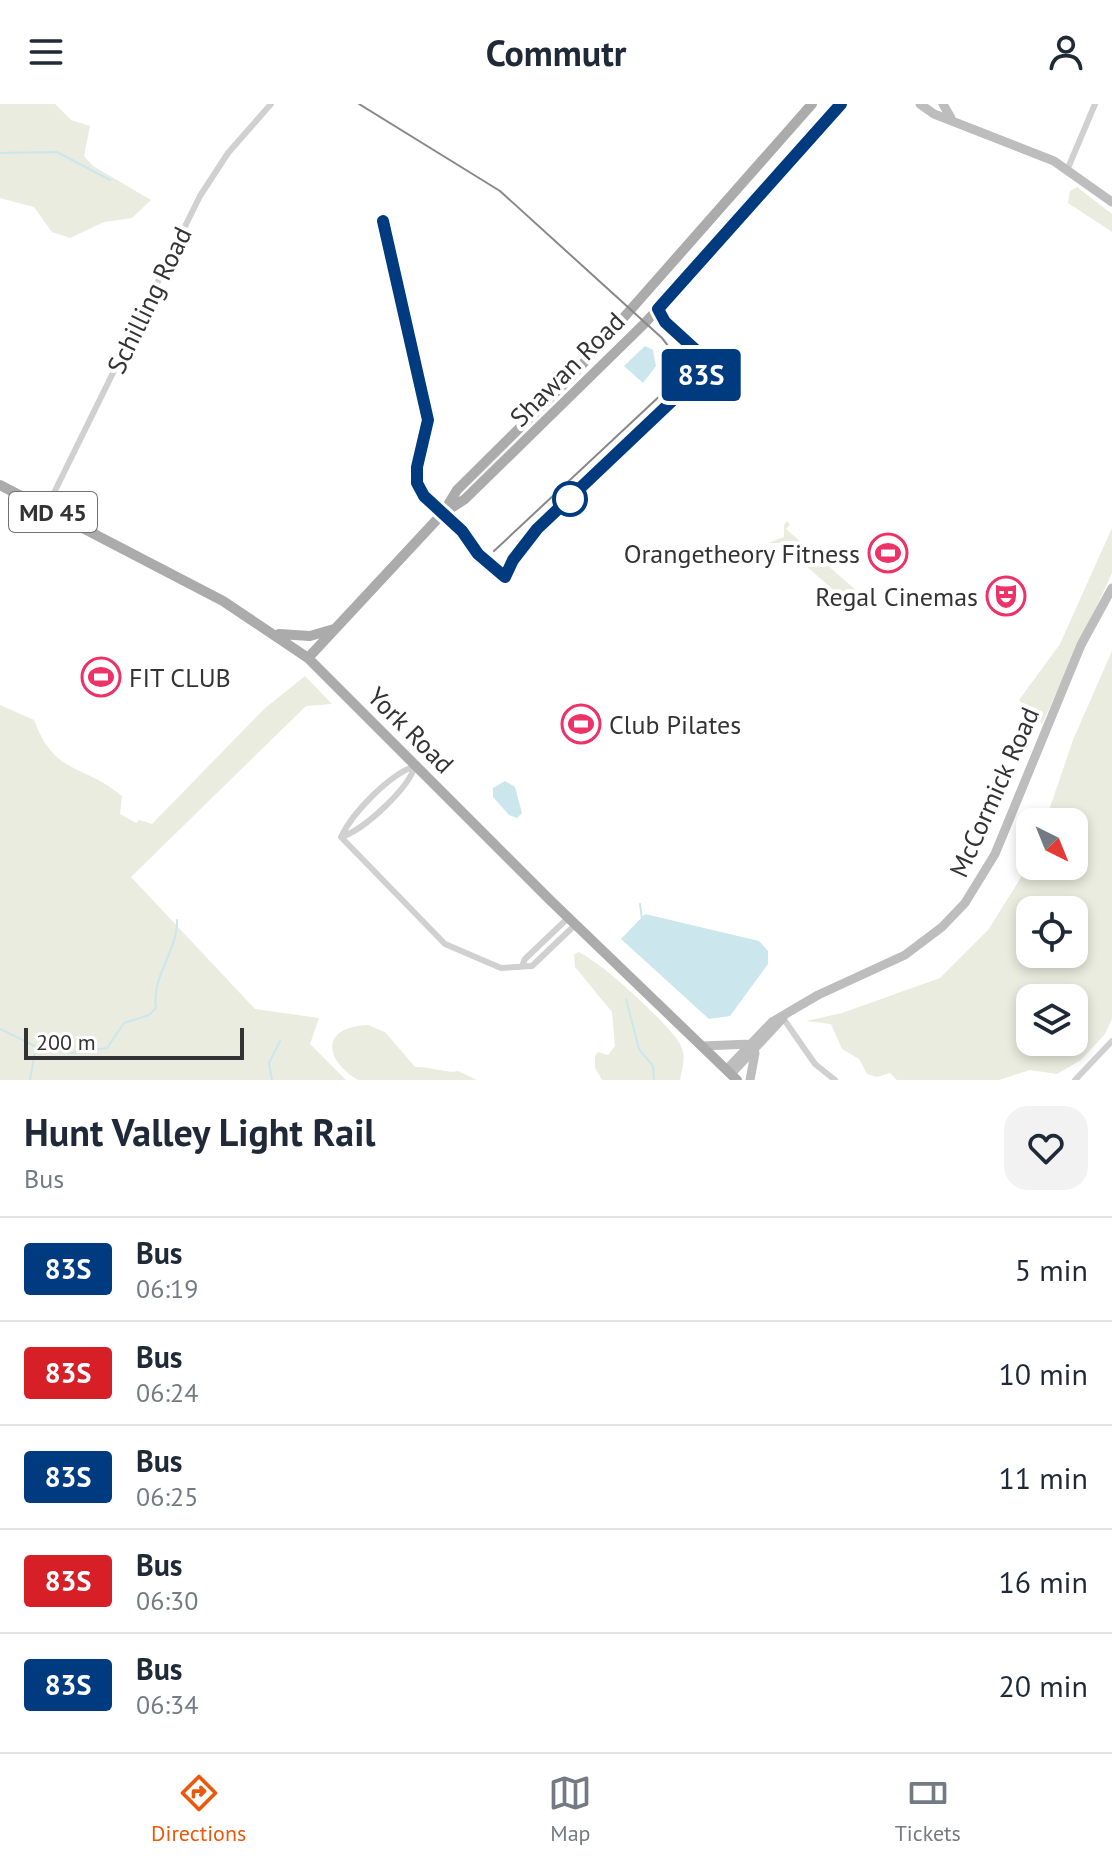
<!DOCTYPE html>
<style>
body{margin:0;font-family:"PT Sans",sans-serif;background:#f2f2f3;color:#1f2937;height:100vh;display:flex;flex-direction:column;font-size:30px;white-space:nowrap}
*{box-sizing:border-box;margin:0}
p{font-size:26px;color:#747a83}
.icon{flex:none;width:44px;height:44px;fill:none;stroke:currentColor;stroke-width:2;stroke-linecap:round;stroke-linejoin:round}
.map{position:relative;height:976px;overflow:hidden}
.drawer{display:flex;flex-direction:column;background:#fff;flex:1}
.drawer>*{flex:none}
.badge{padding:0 16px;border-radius:6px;font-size:28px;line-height:52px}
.needle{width:52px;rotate:137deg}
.tools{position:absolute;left:1016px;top:704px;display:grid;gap:16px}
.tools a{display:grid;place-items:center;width:72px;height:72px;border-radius:16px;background:#fff;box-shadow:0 4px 12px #0003;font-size:40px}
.scale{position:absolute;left:24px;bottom:20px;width:220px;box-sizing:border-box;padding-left:8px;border:4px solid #333;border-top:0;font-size:22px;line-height:28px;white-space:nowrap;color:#333;-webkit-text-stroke:6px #fff;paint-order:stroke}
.map>.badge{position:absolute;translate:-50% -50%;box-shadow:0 0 0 4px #fff}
.round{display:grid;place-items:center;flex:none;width:84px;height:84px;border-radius:24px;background:#f2f2f3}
.overview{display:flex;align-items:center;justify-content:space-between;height:136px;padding:0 24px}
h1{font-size:38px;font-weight:800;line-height:60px}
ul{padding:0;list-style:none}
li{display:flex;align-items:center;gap:24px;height:104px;padding:0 24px;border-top:2px solid #e0e1e3}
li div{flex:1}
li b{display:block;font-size:30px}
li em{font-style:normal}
li .badge{min-width:88px;font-weight:700;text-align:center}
header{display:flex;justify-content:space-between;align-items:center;height:104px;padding:0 24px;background:#fff;font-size:36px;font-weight:800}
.tab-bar{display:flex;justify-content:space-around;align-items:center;height:112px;border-top:2px solid #e0e1e3;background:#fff;font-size:22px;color:#747a83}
.tab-bar a{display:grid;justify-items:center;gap:4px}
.tab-bar .selected{color:#ea580c}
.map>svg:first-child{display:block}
.green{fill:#e9ecde;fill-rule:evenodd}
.water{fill:#cbe7ed}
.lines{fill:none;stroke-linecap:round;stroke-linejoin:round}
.stream{stroke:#cbe7ed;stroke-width:2}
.minor{stroke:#d0d0d0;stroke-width:6}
.secondary{stroke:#bdbdbd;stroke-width:9}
.primary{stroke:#ababab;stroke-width:10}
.tram{stroke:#888;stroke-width:2}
.line-casing{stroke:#fff;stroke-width:18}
.line{stroke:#003b80;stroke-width:12}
.stop-dot{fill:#fff;stroke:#003b80;stroke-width:4}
.labels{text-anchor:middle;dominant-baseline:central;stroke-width:8;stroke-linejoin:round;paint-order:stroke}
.shield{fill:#fff;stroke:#707070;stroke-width:2}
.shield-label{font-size:24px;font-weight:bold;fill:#333}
.street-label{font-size:26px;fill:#333;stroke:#fff}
.poi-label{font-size:26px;fill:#333;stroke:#fff;text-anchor:end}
</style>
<header><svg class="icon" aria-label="menu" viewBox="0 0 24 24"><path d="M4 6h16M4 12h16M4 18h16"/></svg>Commutr<svg class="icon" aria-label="person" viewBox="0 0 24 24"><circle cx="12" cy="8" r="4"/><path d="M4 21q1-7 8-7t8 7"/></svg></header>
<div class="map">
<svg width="1112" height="976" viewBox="0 0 1112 976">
<rect width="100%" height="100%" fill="#fff"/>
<!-- green -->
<path class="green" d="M0,0h55l16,16 19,6 -6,30 9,10 58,34 -19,18 -28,4 -34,16 -18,-6 -18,-25 -34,-9z
M1077,83l35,27v18l-44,-29 2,-12z
M787,417l3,4 -4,4 71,62 -10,11 -67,-59h-12l16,-6v-12z
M1112,424v45l-70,151 -23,-24 41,-56z
M1112,547v368l-7,15 -24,26 -24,14 -27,-4 -31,10h-102l-7,-7 -13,4 -10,-3 -8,-15 -17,-10 -11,-25 -25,-3 36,-8 98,-35 48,-48 32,-51 10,-23v10h44v-44h-29l28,-82zM1030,806h44v44h-44zM1030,894h44v44h-44z
M305,572l27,28 -26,2 -175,171 124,132 64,9 -9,26 36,36h-346v-375l34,15c21,56 48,43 88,76l-2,18 16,9 3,-3 13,4 112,-115z
M578,848c20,7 92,73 102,92 7,13 2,23 0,36h-78l-7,-12v-12l3,-4 10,3 7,-9 -3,-34 -37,-45 -1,-12z
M368,921l17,7 30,35c15,-1 33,7 43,4l19,9h-119c-35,-21 -37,-53 10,-55z"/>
<!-- water -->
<path class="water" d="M645,242l8,4 3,16 -13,17 -19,-17z
M505,677l10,6 7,26 -5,5 -8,-3 -16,-18v-9z
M645,810l114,27 9,10v13l-38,52 -21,3 -88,-80z"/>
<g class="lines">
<!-- stream -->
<path class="stream" d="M0,49l57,-1 53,28
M640,800l2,15
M626,895l13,50 14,17 1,14
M0,925l35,17
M30,976l6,-33 36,6 35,-5 17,-25 25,-8 7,-7c-5,-32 22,-57 21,-88
M272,976l-3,-17 11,-22"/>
<!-- minor -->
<path class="minor" d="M1068,64l27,-64
M46,405l154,-313 28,-43 43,-49
M341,733l104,107 56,24 31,-2 43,-41
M341,733c23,-7 67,-48 74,-71
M341,733c12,-25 48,-62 74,-71
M522,862l3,-7 43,-41
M783,914l32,46 20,16
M1075,976l37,-39"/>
<!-- secondary -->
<path class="secondary" d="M920,0l14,10 120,47 58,41
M943,0l8,14
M703,942l48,-2
M727,965l45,-47 46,-27 87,-40 37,-28 23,-24 30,-49 86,-209 31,-57
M731,970l52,-56
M750,976l5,-27"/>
<!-- primary -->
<path class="primary" d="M0,381l223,116 85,57 243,243 186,179
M445,408l20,-13 180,-176 196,-219
M279,530l31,2 24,-7
M308,554l135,-145 14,-23 116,-115 239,-271"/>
<!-- tram -->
<path class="tram" d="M359,0l141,87 162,147c15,17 16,36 2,54l-170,159"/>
</g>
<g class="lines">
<defs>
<path id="line" d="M383,117l45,199 -11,47v16l7,13 38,35 16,23 27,23 8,-17 24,-31 174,-165 -46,-42 -7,-13 183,-205"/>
</defs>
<!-- line casing -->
<use href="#line" class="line-casing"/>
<!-- line -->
<use href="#line" class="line"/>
</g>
<!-- icons -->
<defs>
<symbol id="stadium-ring" viewBox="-11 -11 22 22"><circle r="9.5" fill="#fff" stroke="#ed3267" stroke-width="1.5"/><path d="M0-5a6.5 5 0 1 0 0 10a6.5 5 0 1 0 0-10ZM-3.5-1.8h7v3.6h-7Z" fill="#ed3267"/></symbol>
<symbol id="theatre-ring" viewBox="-11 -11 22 22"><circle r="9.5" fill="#fff" stroke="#ed3267" stroke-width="1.5"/><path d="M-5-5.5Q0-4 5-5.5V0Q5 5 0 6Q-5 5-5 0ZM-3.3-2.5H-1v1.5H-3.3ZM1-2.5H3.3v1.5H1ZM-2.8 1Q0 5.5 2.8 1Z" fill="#ed3267"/></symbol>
</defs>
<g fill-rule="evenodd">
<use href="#stadium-ring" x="866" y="427" width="44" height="44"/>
<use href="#theatre-ring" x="984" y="470" width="44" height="44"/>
<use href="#stadium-ring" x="79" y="551" width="44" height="44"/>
<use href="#stadium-ring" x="559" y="598" width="44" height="44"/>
</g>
<!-- markers -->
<circle class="stop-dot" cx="570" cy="395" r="16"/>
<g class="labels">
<!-- shield labels -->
<rect class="shield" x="9" y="388" width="88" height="40" rx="6"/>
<g class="shield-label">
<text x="53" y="408">MD 45</text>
</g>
<!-- street labels -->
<g class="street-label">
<text transform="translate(149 196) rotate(-64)">Schilling Road</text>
<text transform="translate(567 265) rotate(-45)">Shawan Road</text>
<text transform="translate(411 626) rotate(45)">York Road</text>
<text transform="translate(994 688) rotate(-66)">McCormick Road</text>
</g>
<!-- poi labels -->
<g class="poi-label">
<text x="860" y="449">Orangetheory Fitness</text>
<text x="978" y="492">Regal Cinemas</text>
<text x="129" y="573" text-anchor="start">FIT CLUB</text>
<text x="609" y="620" text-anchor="start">Club Pilates</text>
</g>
</g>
</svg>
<div class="tools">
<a><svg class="needle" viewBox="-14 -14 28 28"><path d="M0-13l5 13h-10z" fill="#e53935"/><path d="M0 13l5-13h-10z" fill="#747a83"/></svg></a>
<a><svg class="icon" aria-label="locate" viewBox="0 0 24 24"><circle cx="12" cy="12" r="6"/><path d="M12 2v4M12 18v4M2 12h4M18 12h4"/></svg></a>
<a><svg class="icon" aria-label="layers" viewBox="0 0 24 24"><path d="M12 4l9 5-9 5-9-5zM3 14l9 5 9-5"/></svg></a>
</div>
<div class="scale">200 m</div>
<b class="badge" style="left:701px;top:271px;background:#003b80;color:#fff">83S</b>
</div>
<section class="drawer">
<div class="overview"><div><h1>Hunt Valley Light Rail</h1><p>Bus</p></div><a class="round"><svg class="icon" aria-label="heart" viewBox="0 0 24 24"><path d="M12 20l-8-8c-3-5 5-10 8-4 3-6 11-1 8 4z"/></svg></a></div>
<ul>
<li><span class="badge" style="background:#003b80;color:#fff">83S</span><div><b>Bus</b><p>06:19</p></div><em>5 min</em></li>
<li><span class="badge" style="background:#d61f26;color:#fff">83S</span><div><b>Bus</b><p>06:24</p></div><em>10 min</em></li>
<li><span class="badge" style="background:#003b80;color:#fff">83S</span><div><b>Bus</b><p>06:25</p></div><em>11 min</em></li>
<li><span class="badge" style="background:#d61f26;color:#fff">83S</span><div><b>Bus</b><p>06:30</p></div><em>16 min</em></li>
<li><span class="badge" style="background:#003b80;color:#fff">83S</span><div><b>Bus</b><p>06:34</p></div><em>20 min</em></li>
</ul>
</section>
<nav class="tab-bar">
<a class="selected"><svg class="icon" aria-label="directions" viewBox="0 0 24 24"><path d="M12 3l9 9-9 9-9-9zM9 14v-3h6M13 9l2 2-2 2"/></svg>Directions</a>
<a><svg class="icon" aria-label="map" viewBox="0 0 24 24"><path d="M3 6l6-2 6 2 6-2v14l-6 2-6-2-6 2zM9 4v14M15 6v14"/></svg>Map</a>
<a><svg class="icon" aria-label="tickets" viewBox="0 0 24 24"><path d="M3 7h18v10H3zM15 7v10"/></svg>Tickets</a>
</nav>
